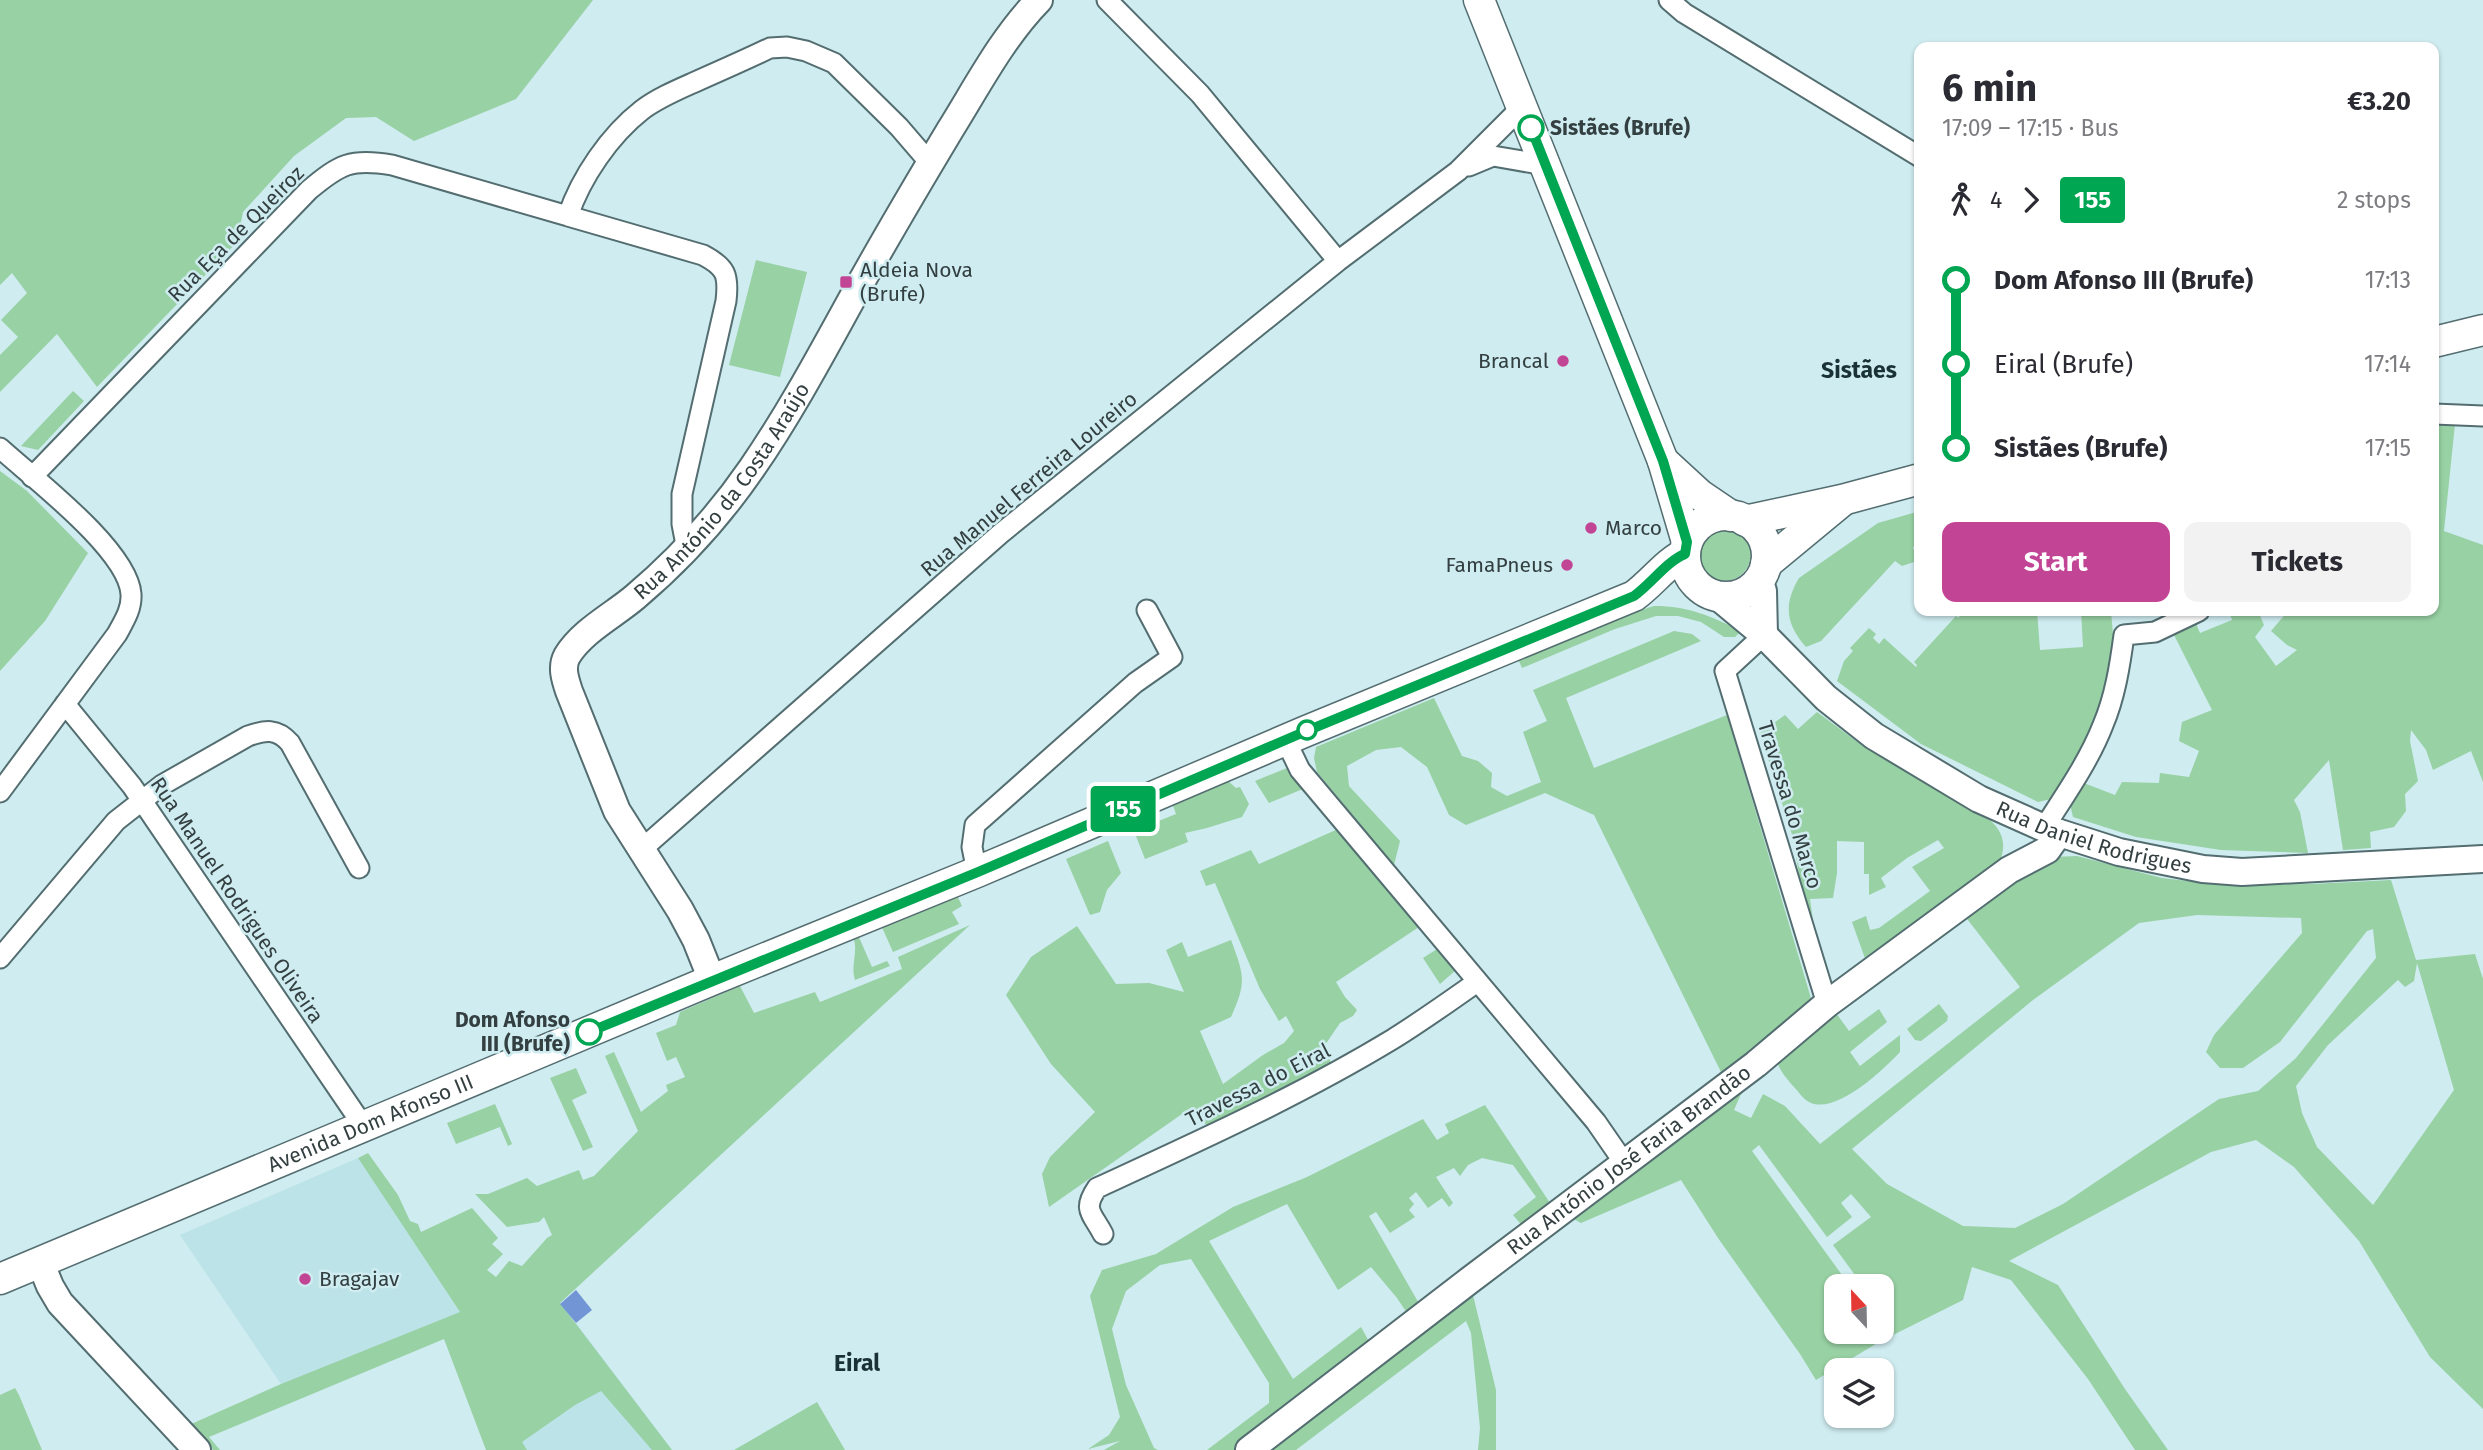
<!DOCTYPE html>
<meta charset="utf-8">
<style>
body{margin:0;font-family:"Fira Sans",sans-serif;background:#f2f2f3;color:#2b2b33;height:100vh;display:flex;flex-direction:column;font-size:26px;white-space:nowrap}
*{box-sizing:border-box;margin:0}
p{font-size:23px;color:#7c7c81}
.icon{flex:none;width:38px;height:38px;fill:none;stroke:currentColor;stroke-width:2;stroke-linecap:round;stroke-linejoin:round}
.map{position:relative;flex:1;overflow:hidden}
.panel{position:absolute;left:1914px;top:42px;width:525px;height:574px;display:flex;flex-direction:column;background:#fff;border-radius:14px;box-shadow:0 2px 5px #0004}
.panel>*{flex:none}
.badge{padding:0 14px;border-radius:5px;font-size:24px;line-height:46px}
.needle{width:46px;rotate:338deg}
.fabs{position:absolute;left:1824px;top:1274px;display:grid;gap:14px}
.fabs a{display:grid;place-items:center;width:70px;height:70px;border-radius:14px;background:#fff;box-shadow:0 2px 5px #0004;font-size:35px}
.map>.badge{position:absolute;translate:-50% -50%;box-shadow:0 0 0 4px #fff}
.legs{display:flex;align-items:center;gap:10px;height:77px;padding:0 28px;font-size:23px}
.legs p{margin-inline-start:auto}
.overview{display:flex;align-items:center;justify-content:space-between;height:119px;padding:0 28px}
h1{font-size:38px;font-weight:700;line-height:52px}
.primary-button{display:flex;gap:14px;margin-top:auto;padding:14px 28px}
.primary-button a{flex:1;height:80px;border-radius:14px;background:#c24595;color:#fff;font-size:28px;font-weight:700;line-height:80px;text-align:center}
.primary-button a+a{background:#f2f2f3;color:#2b2b33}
ul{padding:0 28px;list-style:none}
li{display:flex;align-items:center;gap:24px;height:84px;font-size:26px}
li i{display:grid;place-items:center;width:10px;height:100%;margin:0 9px;background:currentColor}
li i::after{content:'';width:18px;height:18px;margin:-9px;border:5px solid;border-radius:50%;background:#fff}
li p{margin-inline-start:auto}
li:first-child i{background:linear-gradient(#0000 50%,currentColor 0)}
li:last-child i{background:linear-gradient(currentColor 50%,#0000 0)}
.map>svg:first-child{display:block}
.built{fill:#bce3e8}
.green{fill:#98d1a4;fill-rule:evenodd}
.water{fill:#7296d5}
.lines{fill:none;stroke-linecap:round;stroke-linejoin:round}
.street-casing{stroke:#536d70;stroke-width:23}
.secondary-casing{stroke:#536d70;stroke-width:30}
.primary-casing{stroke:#536d70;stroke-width:33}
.street{stroke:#fff;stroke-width:19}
.secondary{stroke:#fff;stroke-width:26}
.primary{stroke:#fff;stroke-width:30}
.line-1-casing{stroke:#fff;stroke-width:16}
.line-1{stroke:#00a651;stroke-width:10}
.stop-1-dot{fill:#fff;stroke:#00a651;stroke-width:3.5}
.poi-dot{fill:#c24595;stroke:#cfecf0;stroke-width:2.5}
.labels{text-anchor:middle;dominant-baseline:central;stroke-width:5;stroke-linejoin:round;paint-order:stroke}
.stop-label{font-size:21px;font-weight:bold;fill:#333f40;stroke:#cfecf0;text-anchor:start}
.street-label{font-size:21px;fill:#333f40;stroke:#cfecf0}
.poi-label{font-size:21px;fill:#333f40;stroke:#cfecf0;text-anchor:start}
.neighbourhood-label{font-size:23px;font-weight:bold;fill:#1a3235;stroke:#cfecf0}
</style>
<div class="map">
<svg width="2483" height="1450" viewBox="0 0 2483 1450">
<rect width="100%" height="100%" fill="#cfecf0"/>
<!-- built -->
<path class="built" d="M358,1158l102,154 116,11 96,127h-168l-49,-135 -174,69 -101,-149z"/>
<!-- green -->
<path class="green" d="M0,0h593l-77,99 -102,42 -38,-24 -30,1 -52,38 -51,56 -6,30 -140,145 -40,-53 -57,58v-37l18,-18 -17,-17 26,-27 -15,-20 -12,12z
M756,260l51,12 -27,105 -51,-12z
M73,391l11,10 -46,49 -17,-4z
M2434,422l21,2 -11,107 39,14v237l-12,-31 -38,19 -7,-20 -15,-20 -1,11 8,40 -13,13 1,17 -12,16 -24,5 1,16 -28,2 -14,-90 -35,40 6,12 8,41 -87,-3 -85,-13 -63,-20 -3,-13 11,-22 34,13 7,-13 37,1 1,-10 29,4 10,-26 -20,-10 3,-19 30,-12 -40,-79 22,-12 6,14 32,-13 -3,-9h29l6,14 -9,12 21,29 21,-16 -10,-5 -16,-14 17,-20h146z
M0,471l27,20 61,62 -43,68 -45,50z
M1920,511v33l-7,3 4,14 -15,5 -7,-5 -74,80 -15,6c-20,-23 -23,-42 -7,-69l79,-55z
M1697 554a27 27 0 1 1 54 0a27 27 0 1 1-54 0Z
M1654,606c35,0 56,10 87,25l-6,6h-11l-23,-15 -23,-6h-22l-41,13 -93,39 -4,-9 104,-43z
M1965,611h72l3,39 43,-3 -2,-36h30l3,35 -21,82 -31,57 -11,14 -13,3 -117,-58 -84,-63 7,-20 9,-10 -3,-3 19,-20 7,6 -3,4 6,6 5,-6 32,29 1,-2 -3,-3 42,-46 2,2z
M1674,631l18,3 9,7 -135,57 28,70 133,-53 86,290 -91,69 -128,-259 -49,-22 -79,32 -17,-10 -22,-48 -26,-20 -25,3 -29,16 2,20 51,55 -6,24 -77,-93 -3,-14 2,-11 118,-49 28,58 16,5 14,12 -1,14 16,9 34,-14 -18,-50 24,-11 -14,-31z
M1817,712l46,34 121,69c18,14 24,27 15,49l-132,100 -15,-42 14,-6 4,14 9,-2 51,-37 -18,-24 32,-19 -6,-8 -31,18 -26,20 5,9 -17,8v-21h-5v-32l-27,-1v32l-4,25 -23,1 5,36 -10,-26 -9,-52 11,-3 -2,-18 -12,2 -33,-105 25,-18 13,14z
M1287,768l16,21 -34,14 -14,-22z
M1228,781l8,7 4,-1 9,17 -7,13 -35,11 -22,5 3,9 -43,17 -11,-28 42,-17 -4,-11z
M1338,829l81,98 -83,55 9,15 12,13 -4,6 -13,7 -17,25 9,16 -125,62 -15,-19 -143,100 -7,-33 8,-17 45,-45 -44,-48 -45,-69 25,-38 46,-31 39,58 33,-1 35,9 -18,-42 16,-8 6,15 43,-17c13,35 16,42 0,77l-31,14 23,53 40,-29 21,-12 10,-12 -8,-15 -7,5 -19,-32 -45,-106 -9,3 -6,-15 51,-21 8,14z
M1108,841l13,32 -14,17 -7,22 -10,3 -24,-56z
M2077,856l85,22 60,7 90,-1 79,-4 25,80 59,-6 8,25v430l-53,-52 -71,-116 -65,-74 -38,-27 -45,12 -202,109 49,24 67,104 43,61h-33l-47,-71 -77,-99 -39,-13 -9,33 -84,42 -63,38 -16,-26 -82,-116 -37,-58 -100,43 -11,-6 175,-132 -11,25 17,8 12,-24 22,12 35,38 200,-157 -56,-72 55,-40 34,-18zM2197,915l104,3 1,15 -88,102 -8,17 14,16h23l37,-26 87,-111 6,-2 3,29 -80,100 -38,33 -39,8 -156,105 -48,24 -52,-2 -76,-42 -35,-35 181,-149 106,-77zM2417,963l37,127 -81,115 -56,-58 -15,-34 -6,-27 32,-41 70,-65 7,7 9,-6zM1759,1145l68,92 25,-20 -11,-14 10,-9 20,23 -38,28 30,41h18v46h-45v-46h14l-98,-135z
M956,893l6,13 -10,6 7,12 -66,28 -12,-27z
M970,925l-410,378 112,147h-20l-51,-59 -26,14 -53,37 5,8h-41l-42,-111 -235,98 11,13h-7l-24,-25 92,-41 179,-72 -102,-154 10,-5 30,42 12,26 8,3 3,8 51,-24 26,30 -6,6 11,10 -16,16 9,7 13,-16 13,5 25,-28 5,-3 -8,-18 -5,5 -32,5 -32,-33h13l39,-16 10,8 42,-16 4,10 11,-4 44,-45 -33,-75 9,-4 27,60 27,-21 -2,-6 19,-8 -9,-20 -9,4 -11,-28 20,-8 4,-13 60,-26 14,27 61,-21 5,10 82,-33 -4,-12z
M858,935l14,32 15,-6 3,5 -35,14c-5,-15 4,-29 -2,-43z
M1437,949l19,21 -16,14 -17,-26z
M1939,1004l9,12 -1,5 -26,20 -6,-1 -8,-11z
M1879,1009l8,13 -37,30 10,14 40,-31v17c-17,18 -65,64 -91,50 -6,-3 -11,-11 -15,-15 -9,-10 -14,-16 -18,-28l60,-46 13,18z
M576,1068l11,25 -15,7 21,47 -10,4 -33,-73z
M495,1104l17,40 -4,2 -8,-19 -44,17 -9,-21z
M1485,1105l67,101 -28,22 -11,-13 23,-18 -23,-32 -31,-7 -14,7 -8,11 -6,-8 -18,9 17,26 -4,4 -7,-9 -14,10 -12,-16 -7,6 5,6 -5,6 6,7 -25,16 -14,-21 -7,4 52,91 -12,9 -12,-18 -26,-31 -33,23 -51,-86 -78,37 84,138 68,-52 10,18 -137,105h-27l62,-47v-20l-78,-124 -31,6 -34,26 -14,38 14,56 28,63 4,2h-54l16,-9 -32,8 21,-14 11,-18 -30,-121 12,-26 54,-16 77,-47 74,-30 116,-58 14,21 12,-7 -4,-9z
M1472,1291l24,99v60h-18l2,-22 -9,-95 -5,-12 -170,129h-27z
M15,1388l4,7 23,55h-42v-55z
M817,1402l28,48h-111z"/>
<!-- water -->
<path class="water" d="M576,1290l16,20 -16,13 -16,-19z"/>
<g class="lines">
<defs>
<path id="street" d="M1107,0l93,94 138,167
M1669,0l15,13 236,144
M1469,166l24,-10 52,9
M2434,414l49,2
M0,448c33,30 128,102 131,146 1,15 -7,27 -14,40l-117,158
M32,477l277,-287c31,-26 42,-32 83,-25l176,51
M687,550l-5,-26v-30l44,-193c3,-26 0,-34 -23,-46l-135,-39c13,-39 42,-81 74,-106 16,-12 35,-20 53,-28 25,-11 50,-22 75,-34l17,-1 19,4 28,12 65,64 31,36
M1764,635l-39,36 102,333
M65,704l67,82 232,341
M1285,739l15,31 296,352 29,42
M2044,828c21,-33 45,-67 59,-103 12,-28 17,-60 21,-90l31,-3 44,-21
M642,849l358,-315 338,-273 120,-90 65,-65
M977,872l-5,-25 3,-22 160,-142 37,-26 -25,-47
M0,958l116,-137 46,-36 86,-49c17,-6 29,-8 42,7l69,125
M1103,1234c-11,-21 -21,-24 -6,-46 100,-46 202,-92 296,-149 29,-18 57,-38 84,-57"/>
<g id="secondary">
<path d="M1759,579l4,12 1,44"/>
<path id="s1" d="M1717,596l47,39 62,63 48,38 105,63 65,29 75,24 84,17 39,3 241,-13"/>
<path id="s2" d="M712,980l-16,-40 -16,-30 -63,-99 -48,-120c-4,-12 -8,-24 -2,-35 15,-25 47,-41 68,-59 45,-38 84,-81 117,-129 38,-55 70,-115 102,-173 31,-56 63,-110 96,-165 28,-45 52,-92 89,-130"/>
<path d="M41,1264l9,22 10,17 137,147"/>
<path id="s3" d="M1249,1450l221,-170 286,-216 71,-60 182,-134 38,-20 12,-17"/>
</g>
<g id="primary">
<path d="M1479,0l184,461 24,81"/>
<path d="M2434,342l49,-12"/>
<path d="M1663,461l37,34 31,21"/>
<circle cx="1726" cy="556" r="41"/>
<path d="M1745,521l97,-21 78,-21"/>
<path d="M1766,564l75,-62"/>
<path id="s4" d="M0,1279l712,-299 265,-108 327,-140 330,-136c17,-12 34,-35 51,-42"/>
</g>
</defs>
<!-- street casing -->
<use href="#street" class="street-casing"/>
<!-- secondary casing -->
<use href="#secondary" class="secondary-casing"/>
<!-- primary casing -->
<use href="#primary" class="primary-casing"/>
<!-- street -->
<use href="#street" class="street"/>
<!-- secondary -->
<use href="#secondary" class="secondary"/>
<!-- primary -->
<use href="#primary" class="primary"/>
</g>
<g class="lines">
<defs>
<path id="line-1" d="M589,1032l389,-160 326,-140 330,-136c17,-12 33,-35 51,-42l2,-12 -24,-81 -132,-333"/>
</defs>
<!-- line-1 casing -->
<use href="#line-1" class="line-1-casing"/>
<!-- line-1 -->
<use href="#line-1" class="line-1"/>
</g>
<!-- markers -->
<g class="stop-1-dot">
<circle cx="1531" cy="128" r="12"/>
<circle cx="1307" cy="730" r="9"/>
<circle cx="589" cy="1032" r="12"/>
</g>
<g class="poi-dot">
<rect x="839" y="275" width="14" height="14" rx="3.5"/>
<circle cx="1563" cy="361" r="7"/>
<circle cx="1591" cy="528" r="7"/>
<circle cx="1567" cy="565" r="7"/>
<circle cx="305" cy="1279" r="7"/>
</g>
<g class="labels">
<!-- stop labels -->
<g class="stop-label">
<text x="1550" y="128">Sistães (Brufe)</text>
<text x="570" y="1020" text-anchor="end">Dom Afonso<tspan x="570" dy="24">III (Brufe)</tspan></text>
</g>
<!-- street labels -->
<g class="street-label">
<text transform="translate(236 234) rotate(-45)">Rua Eça de Queiroz</text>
<text transform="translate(1029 484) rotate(-40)">Rua Manuel Ferreira Loureiro</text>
<text stroke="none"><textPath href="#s2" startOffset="588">Rua António da Costa Araújo</textPath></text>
<text transform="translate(1790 805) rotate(73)">Travessa do Marco</text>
<text stroke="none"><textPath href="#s1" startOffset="455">Rua Daniel Rodrigues</textPath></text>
<text transform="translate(237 900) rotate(56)">Rua Manuel Rodrigues Oliveira</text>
<text transform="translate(1258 1085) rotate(-27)">Travessa do Eiral</text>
<text stroke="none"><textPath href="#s4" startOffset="402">Avenida Dom Afonso III</textPath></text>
<text stroke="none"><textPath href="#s3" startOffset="478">Rua António José Faria Brandão</textPath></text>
</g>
<!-- poi labels -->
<g class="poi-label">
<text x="860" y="270">Aldeia Nova<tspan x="860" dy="24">(Brufe)</tspan></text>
<text x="1549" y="361" text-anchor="end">Brancal</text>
<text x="1605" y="528">Marco</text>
<text x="1553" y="565" text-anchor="end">FamaPneus</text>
<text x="319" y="1279">Bragajav</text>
</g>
<!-- neighbourhood labels -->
<g class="neighbourhood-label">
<text x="1859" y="370">Sistães</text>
<text x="857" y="1363">Eiral</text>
</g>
</g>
</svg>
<div class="fabs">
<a><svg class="needle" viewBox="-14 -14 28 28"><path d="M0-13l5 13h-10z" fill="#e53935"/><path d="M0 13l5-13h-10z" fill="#7c7c81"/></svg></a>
<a><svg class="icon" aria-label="layers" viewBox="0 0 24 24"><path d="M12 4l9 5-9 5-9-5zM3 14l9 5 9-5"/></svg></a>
</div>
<b class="badge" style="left:1123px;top:809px;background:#00a651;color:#fff">155</b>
<section class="panel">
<div class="overview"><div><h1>6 min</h1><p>17:09 – 17:15 · Bus</p></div><b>€3.20</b></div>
<div class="legs"><svg class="icon" aria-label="walk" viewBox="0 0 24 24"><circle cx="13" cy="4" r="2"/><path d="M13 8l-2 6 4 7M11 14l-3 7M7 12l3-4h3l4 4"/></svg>4<svg class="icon" aria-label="forward" viewBox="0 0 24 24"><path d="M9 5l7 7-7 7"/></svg><b class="badge" style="background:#00a651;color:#fff">155</b><p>2 stops</p></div>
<ul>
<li><i style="color:#00a651"></i><b>Dom Afonso III (Brufe)</b><p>17:13</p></li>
<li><i style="color:#00a651"></i><span>Eiral (Brufe)</span><p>17:14</p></li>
<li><i style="color:#00a651"></i><b>Sistães (Brufe)</b><p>17:15</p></li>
</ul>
<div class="primary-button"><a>Start</a><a>Tickets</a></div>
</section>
</div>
